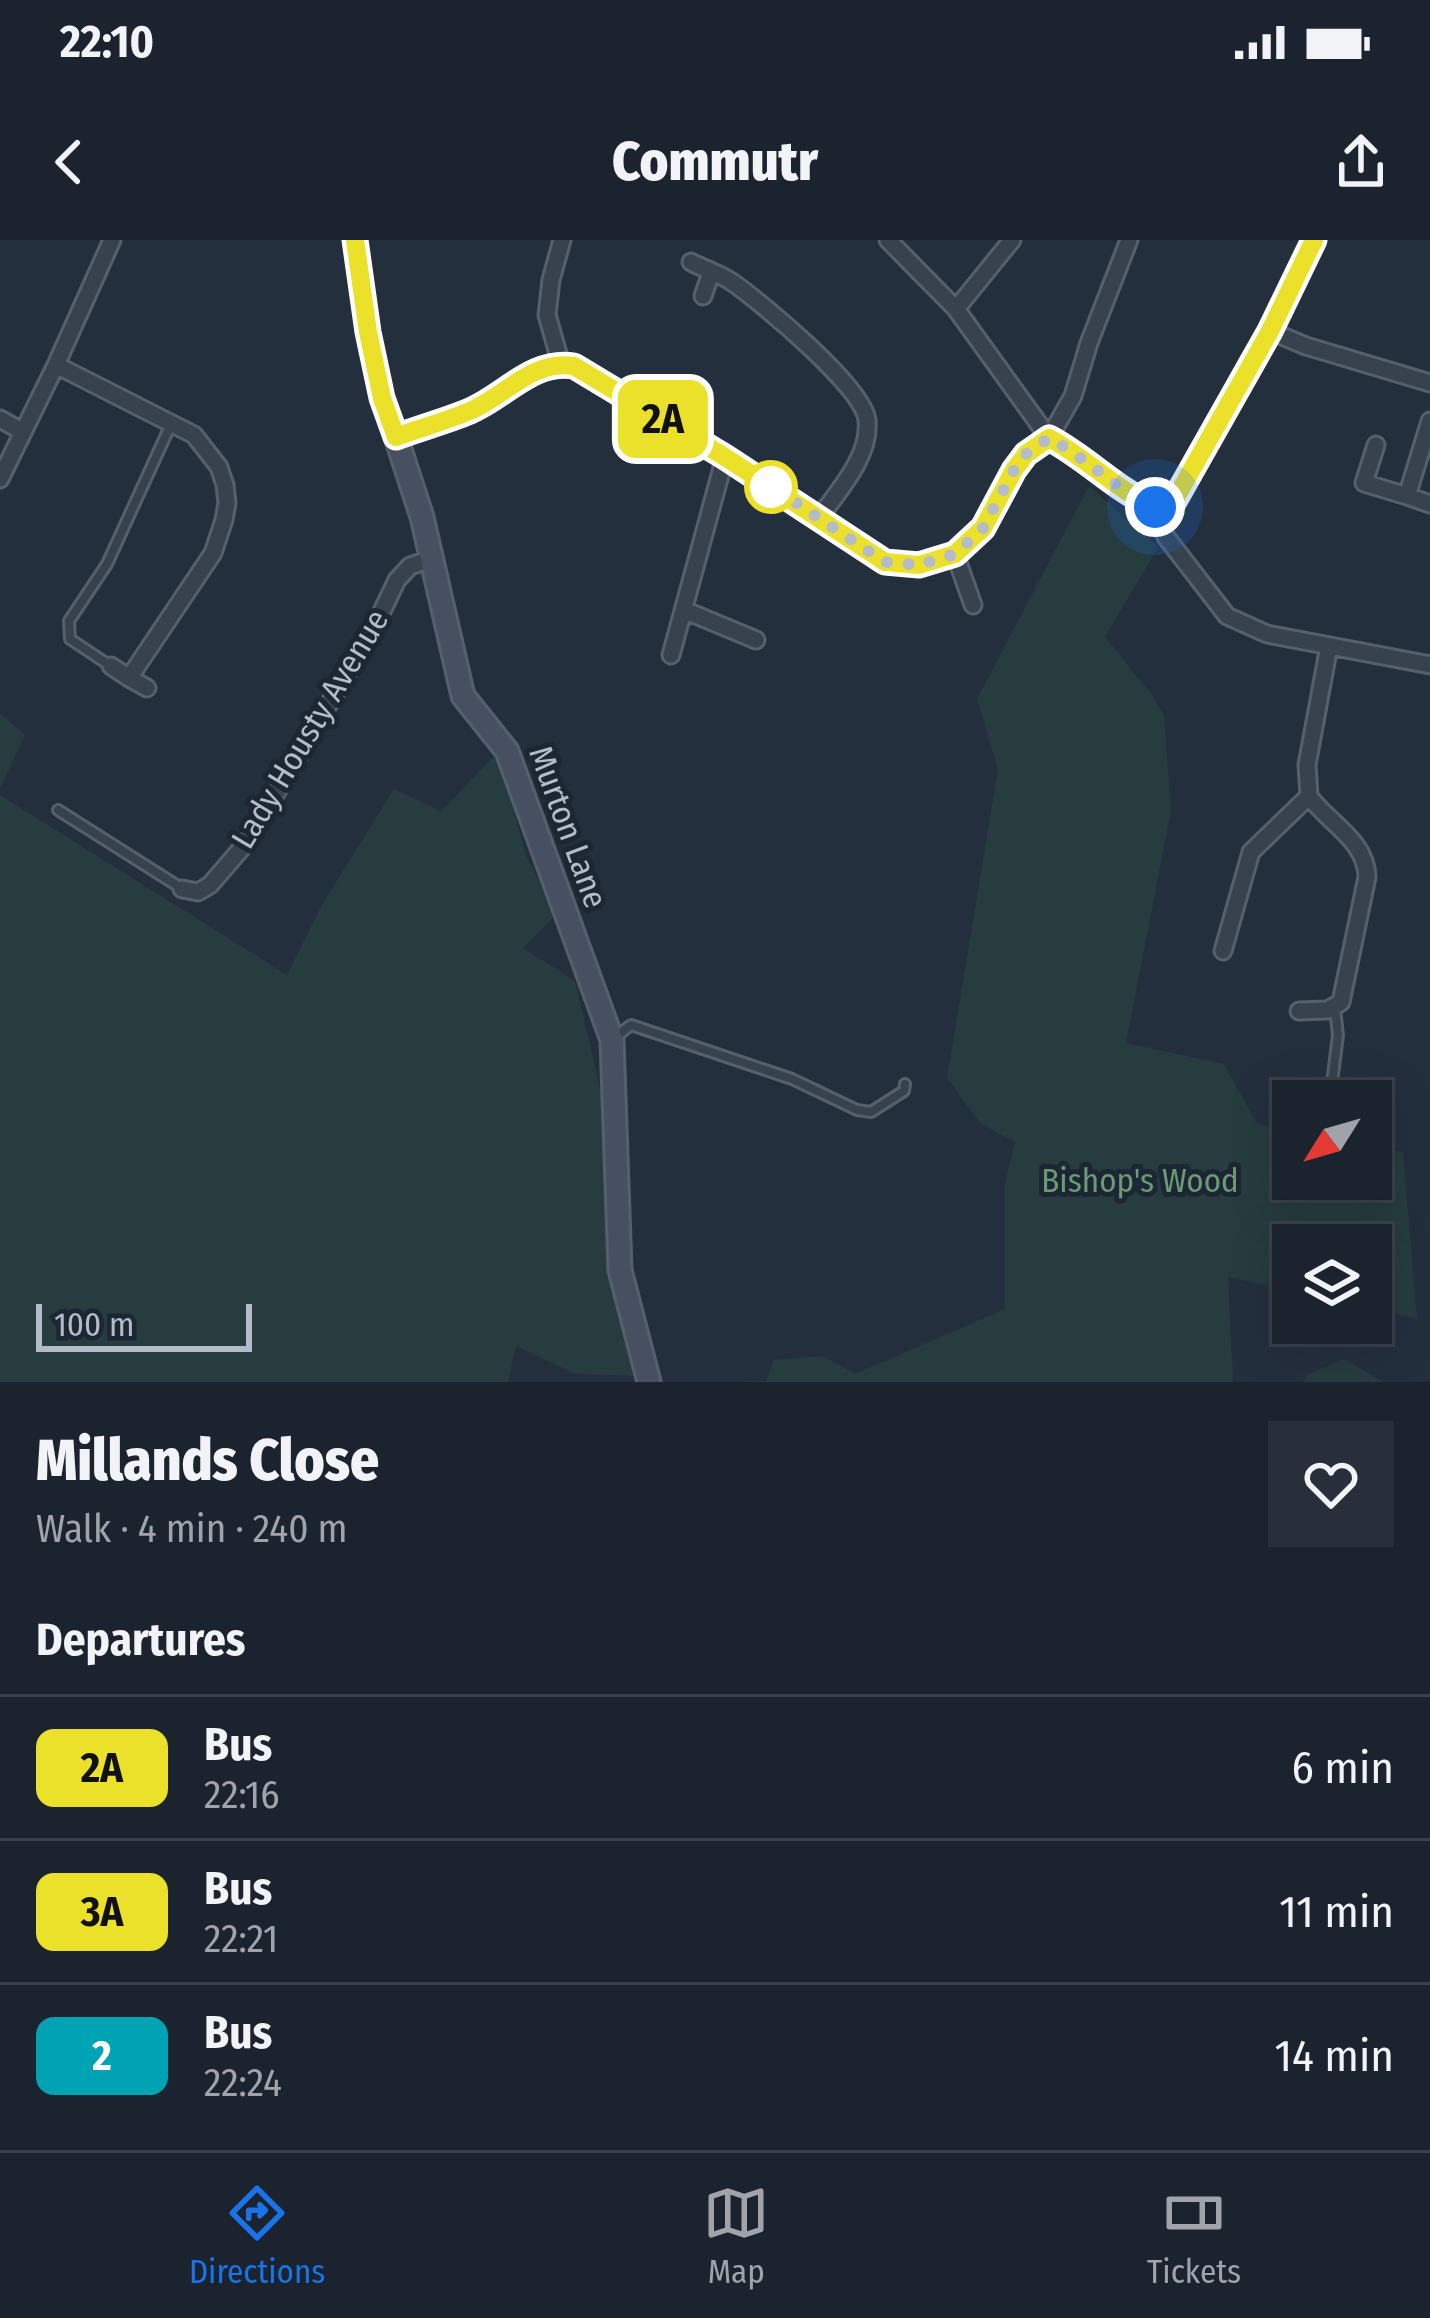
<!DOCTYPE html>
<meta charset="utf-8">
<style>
body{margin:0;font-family:"Fira Sans Condensed",sans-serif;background:#282f3a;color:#f1f3f6;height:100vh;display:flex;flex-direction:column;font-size:45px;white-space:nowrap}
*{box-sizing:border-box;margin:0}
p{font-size:39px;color:#a0a4aa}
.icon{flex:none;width:66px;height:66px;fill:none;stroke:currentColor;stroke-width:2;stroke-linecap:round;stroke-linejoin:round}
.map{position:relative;height:1142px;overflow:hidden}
.panel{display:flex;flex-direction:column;background:#1b232e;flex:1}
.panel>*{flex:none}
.badge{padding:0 24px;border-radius:18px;font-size:42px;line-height:78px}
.needle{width:78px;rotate:233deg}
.tools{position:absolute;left:1272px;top:840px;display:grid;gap:24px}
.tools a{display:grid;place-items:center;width:120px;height:120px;border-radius:0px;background:#1b232e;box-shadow:0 12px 48px #0002,0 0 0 3px #39404a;font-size:60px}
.scale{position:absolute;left:36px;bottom:30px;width:216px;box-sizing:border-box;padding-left:12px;border:6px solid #b4bcc9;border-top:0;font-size:33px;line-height:42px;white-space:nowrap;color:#b4bcc9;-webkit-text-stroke:9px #1d2633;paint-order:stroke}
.you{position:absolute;width:60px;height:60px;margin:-30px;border:9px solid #fff;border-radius:50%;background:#1a73e8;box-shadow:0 0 0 18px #1a73e833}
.map>.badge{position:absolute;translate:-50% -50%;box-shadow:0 0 0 6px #fff}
h2{padding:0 36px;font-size:45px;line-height:108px}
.round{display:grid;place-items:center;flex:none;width:126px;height:126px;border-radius:0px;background:#282f3a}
.headline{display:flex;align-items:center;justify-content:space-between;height:204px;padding:0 36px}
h1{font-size:57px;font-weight:800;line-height:90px}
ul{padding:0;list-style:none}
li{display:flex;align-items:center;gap:36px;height:144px;padding:0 36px;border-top:3px solid #39404a}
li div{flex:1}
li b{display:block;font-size:45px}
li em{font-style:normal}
li .badge{min-width:132px;font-weight:700;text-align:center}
.status{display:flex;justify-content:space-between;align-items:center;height:84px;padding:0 60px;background:#1b232e;direction:ltr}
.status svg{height:33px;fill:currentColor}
header{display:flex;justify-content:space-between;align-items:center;height:156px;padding:0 36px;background:#1b232e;font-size:54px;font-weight:800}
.tabs{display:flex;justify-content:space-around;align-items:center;height:168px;border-top:3px solid #39404a;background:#1b232e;font-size:33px;color:#a0a4aa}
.tabs a{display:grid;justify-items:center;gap:6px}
.tabs .active{color:#1a73e8}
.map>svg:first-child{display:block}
.green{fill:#263c3f}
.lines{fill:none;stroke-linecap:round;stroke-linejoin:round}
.lane-casing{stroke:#565f6c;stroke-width:14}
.street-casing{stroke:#565f6c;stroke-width:21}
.secondary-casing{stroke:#565f6c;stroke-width:27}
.lane{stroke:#38414e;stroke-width:8}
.street{stroke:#38414e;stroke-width:15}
.secondary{stroke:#465061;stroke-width:21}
.line-casing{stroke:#fff;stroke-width:27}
.line{stroke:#ebe02a;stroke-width:18}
.walk{stroke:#b4bcc9;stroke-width:12;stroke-dasharray:0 21.6}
.stop-dot{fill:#fff;stroke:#ebe02a;stroke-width:6}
.labels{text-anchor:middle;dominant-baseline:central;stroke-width:10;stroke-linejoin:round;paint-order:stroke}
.street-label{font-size:33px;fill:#b4bcc9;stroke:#1d2633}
.park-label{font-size:33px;fill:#6b9a76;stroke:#1d2633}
</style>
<div class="status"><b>22:10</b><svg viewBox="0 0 49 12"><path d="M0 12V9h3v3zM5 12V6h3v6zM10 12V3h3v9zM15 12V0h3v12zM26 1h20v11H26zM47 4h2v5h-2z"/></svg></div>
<header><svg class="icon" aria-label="back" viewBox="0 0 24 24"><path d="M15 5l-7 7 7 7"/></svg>Commutr<svg class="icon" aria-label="share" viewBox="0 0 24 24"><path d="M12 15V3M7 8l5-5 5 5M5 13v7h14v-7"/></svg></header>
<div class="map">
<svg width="1430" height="1142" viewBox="0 0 1430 1142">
<rect width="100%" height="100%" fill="#242f3e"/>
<!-- green -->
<path class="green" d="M1089,246l69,61 -53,90 47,58 12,20 7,96 -45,232 98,21 33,60 36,7v48h78v-33l32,6 14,167 -46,-11v-63h-78v46l-65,-14 5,105h-499l32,-1 8,-21 49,-4 32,18 150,-65v-126l10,-41 -35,-19 -33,-45 51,-309 -21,-70z
M0,473l25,22 -25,53z
M495,515l19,56 12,44 30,59 -33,34 52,33 26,110 38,285 -64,-2 -59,-28 -8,36h-508v-587l287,180 36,-72 71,-114 47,22z
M1344,1119l39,23h-80l5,-8z"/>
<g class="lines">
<defs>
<path id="lane" d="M109,425l-39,-26 -1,-18 38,-57 65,-142
M58,570l123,78
M613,799l18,-14 161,54 65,31 14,2 33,-21 1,-7
M1331,851l7,-56 -3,-26"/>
<path id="street" d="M356,0l12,92 14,66 14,39c24,-9 50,-16 74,-26 37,-16 61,-51 104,-45l151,91 160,105 34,3 36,-11 28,-26 31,-58 12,-17 23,-15 24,-42 16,-53 40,-103
M888,0l68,69 93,129c38,20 67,51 106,69l11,30 61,79 40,18 163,31
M691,22c13,7 29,12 41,20 30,21 131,105 135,138 4,36 -29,71 -48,98
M703,56l8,-23
M956,69l56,-69
M1270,91l36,15 124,37
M561,124l-14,-49 4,-35 11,-40
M56,125l138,70 25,32 6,18 2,18 -3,17 -11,33 -84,125 -18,-12
M0,179l23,13
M1376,205l-12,38 43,13 23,-75
M0,239l56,-114 56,-125
M1407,256l23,8
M1155,267l19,-6 96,-170 44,-91
M955,314l18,51
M684,370l72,30
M671,415l54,-198
M129,438l18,10
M182,649l16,3 12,-7 37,-43 127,-214 23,-48 13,-14 21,-7
M1223,711l28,-99 58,-56 -2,-31 22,-119
M1299,771l29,-1 13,-8 26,-125c-1,-37 -39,-54 -58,-81"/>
<path id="secondary" d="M396,197l26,80 41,179 44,55 105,289 8,230 29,112"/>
</defs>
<!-- lane casing -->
<use href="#lane" class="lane-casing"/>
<!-- street casing -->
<use href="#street" class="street-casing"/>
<!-- secondary casing -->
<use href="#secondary" class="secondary-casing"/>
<!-- lane -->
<use href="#lane" class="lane"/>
<!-- street -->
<use href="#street" class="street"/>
<!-- secondary -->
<use href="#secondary" class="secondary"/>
</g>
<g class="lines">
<defs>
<path id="line" d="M355,0l13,92 14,66 14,39c24,-9 50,-16 74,-26 37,-16 61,-51 104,-45l151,91 160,105 34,3 36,-11 28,-26 31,-58 12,-16 23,-16c38,20 67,52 106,69l19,-6 96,-170 44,-91"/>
</defs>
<!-- line casing -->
<use href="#line" class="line-casing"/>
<!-- line -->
<use href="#line" class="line"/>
<!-- walk -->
<path class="walk" d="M771,247l-14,-10 128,85 34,3 36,-11 28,-26 31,-58 12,-16 23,-16c38,20 67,52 106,69"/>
</g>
<!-- markers -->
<circle class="stop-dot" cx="771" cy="247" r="24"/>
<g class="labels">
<!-- street labels -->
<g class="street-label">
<text transform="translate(310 489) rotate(-59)">Lady Housty Avenue</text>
<text transform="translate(568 587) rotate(70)">Murton Lane</text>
</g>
<!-- park labels -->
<g class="park-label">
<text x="1140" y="941">Bishop's Wood</text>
</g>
</g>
</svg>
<div class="tools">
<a><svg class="needle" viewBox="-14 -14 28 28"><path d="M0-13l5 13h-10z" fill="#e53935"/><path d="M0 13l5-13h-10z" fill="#a0a4aa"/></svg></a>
<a><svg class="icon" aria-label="layers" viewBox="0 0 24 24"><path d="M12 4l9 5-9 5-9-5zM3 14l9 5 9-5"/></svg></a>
</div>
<div class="scale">100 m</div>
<div class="you" style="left:1155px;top:267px"></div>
<b class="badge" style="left:663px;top:179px;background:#ebe02a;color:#111">2A</b>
</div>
<section class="panel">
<div class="headline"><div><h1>Millands Close</h1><p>Walk · 4 min · 240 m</p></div><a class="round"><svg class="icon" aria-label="heart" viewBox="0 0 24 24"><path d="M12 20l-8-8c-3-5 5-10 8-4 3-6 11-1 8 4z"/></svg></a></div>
<h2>Departures</h2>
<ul>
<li><span class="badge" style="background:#ebe02a;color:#111">2A</span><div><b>Bus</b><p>22:16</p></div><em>6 min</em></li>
<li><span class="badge" style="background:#ebe02a;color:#111">3A</span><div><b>Bus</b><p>22:21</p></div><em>11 min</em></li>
<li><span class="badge" style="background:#00a3b4;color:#fff">2</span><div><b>Bus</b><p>22:24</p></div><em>14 min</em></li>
</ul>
</section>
<nav class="tabs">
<a class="active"><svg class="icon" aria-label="directions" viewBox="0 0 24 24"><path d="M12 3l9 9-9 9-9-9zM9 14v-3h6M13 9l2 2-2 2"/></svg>Directions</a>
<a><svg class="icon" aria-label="map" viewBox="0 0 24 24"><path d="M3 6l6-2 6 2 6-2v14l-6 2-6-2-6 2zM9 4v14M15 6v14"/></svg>Map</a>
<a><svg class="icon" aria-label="tickets" viewBox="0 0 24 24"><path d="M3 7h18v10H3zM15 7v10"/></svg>Tickets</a>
</nav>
